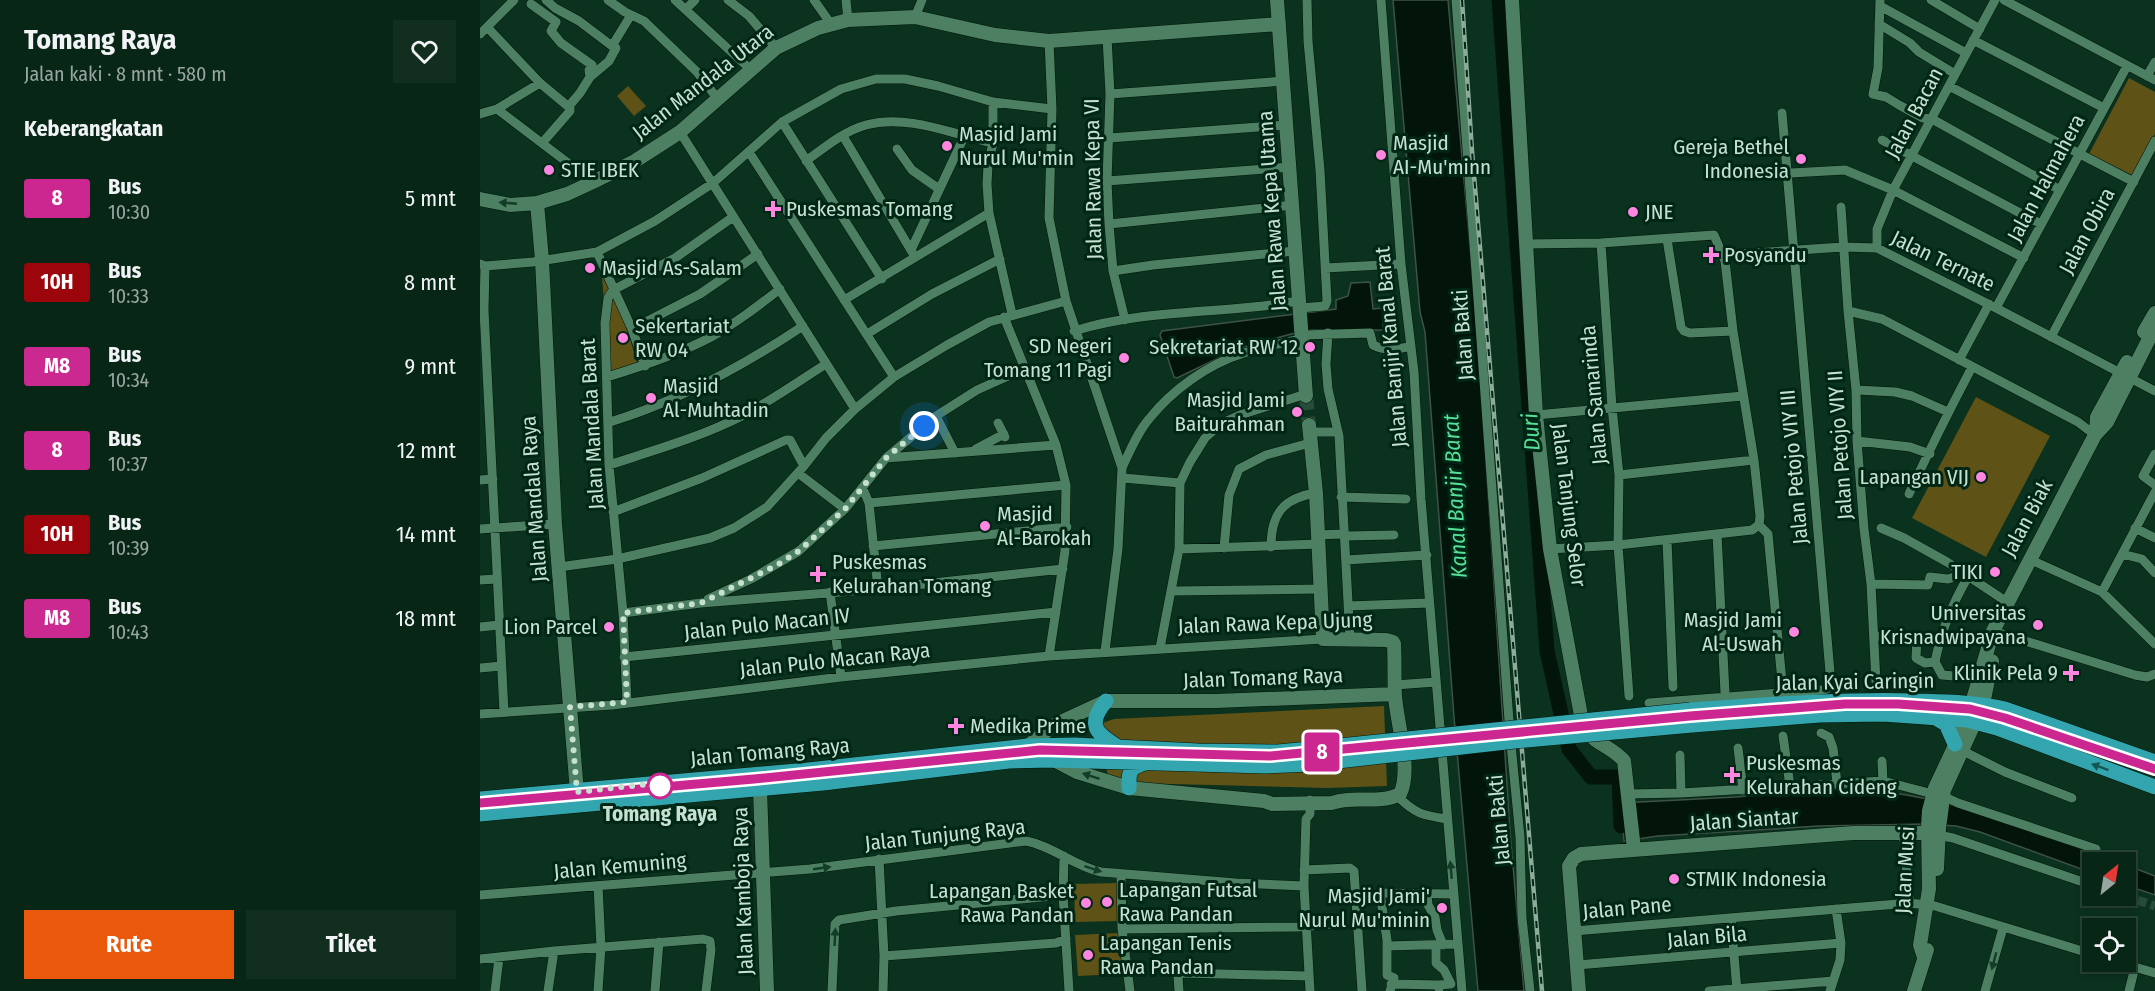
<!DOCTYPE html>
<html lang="id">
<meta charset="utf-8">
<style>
body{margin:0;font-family:"Fira Sans Condensed",sans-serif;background:#112e1f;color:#f1f3f6;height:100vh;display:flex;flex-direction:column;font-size:22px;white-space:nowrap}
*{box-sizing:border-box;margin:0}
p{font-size:20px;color:#98a5a1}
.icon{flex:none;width:33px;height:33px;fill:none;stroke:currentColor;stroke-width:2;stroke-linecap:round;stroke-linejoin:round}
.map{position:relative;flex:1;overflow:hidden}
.details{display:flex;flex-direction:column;background:#082616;width:480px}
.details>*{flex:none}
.badge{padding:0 12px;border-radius:4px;font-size:21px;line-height:39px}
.needle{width:39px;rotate:30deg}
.controls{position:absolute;left:1602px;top:852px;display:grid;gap:12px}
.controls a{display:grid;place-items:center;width:54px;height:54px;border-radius:0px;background:#082616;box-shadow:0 3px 9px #0003,0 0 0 2px #294335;font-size:30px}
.you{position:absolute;width:30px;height:30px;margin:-15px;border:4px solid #fff;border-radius:50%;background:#1a73e8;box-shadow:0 0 0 9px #1a73e833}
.map>.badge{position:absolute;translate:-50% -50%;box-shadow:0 0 0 3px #fff}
h2{padding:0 24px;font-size:22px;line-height:54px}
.round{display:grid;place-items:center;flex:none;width:63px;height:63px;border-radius:0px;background:#112e1f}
.overview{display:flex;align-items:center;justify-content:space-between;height:102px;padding:0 24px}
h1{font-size:28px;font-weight:700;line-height:45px}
.cta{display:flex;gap:12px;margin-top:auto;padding:12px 24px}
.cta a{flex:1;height:69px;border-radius:0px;background:#ea580c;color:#fff;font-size:24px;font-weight:700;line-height:69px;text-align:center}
.cta a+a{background:#112e1f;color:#f1f3f6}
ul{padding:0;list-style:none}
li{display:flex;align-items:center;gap:18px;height:84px;padding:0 24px}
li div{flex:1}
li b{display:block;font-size:22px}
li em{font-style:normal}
li .badge{min-width:66px;font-weight:700;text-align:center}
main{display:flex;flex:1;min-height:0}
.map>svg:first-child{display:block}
.green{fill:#5e5217}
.water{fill:#03150a;stroke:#3e5245;stroke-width:1.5}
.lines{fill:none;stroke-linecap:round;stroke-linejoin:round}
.river{stroke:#03150a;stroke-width:15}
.street-tunnel{stroke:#274c39;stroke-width:9;stroke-dasharray:9 4.5;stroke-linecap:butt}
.secondary-tunnel{stroke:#274c39;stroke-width:14;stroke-dasharray:14 7;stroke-linecap:butt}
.street-casing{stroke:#00170a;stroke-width:10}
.secondary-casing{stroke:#00170a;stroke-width:15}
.primary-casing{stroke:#00170a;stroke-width:16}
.street{stroke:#4d7f62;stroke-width:9}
.secondary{stroke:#4d7f62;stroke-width:14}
.primary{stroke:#33a5ae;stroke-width:15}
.rail-casing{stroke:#8dab99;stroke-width:4.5}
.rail{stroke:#002715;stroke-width:2;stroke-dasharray:7;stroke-linecap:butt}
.primary-bridge-casing{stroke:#00170a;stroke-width:16;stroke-linecap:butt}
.primary-bridge{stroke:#33a5ae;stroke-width:15}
.oneway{fill:#133d28}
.oneway2{fill:#145952}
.line-casing{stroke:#fff;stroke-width:14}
.line{stroke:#cc2790;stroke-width:9}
.walk{stroke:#c7e1d0;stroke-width:6;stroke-dasharray:0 10.8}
.poi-dot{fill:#fe86e0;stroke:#002715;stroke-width:2}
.stop-dot{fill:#fff;stroke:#cc2790;stroke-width:3}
.labels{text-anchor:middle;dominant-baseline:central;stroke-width:6;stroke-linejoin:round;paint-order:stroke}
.street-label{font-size:21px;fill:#c7e1d0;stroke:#002715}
.poi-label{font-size:21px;fill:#c7e1d0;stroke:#002715;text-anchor:start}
.stop-label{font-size:21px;font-weight:bold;fill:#c7e1d0;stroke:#002715}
.water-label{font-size:22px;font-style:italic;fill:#55e199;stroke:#002715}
</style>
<main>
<section class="details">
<div class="overview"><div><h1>Tomang Raya</h1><p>Jalan kaki · 8 mnt · 580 m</p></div><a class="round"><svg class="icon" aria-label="heart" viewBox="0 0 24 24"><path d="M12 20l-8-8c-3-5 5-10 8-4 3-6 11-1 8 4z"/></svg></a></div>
<h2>Keberangkatan</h2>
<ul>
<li><span class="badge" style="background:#cc2790;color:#fff">8</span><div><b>Bus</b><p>10:30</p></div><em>5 mnt</em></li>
<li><span class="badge" style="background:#9c050c;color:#fff">10H</span><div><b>Bus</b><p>10:33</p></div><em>8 mnt</em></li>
<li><span class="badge" style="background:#cb2990;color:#fff">M8</span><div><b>Bus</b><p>10:34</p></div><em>9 mnt</em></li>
<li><span class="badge" style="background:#cc2790;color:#fff">8</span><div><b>Bus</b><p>10:37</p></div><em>12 mnt</em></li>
<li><span class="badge" style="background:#9c050c;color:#fff">10H</span><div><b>Bus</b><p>10:39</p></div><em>14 mnt</em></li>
<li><span class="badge" style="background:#cb2990;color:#fff">M8</span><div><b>Bus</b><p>10:43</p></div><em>18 mnt</em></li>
</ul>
<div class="cta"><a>Rute</a><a>Tiket</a></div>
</section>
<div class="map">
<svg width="1675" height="991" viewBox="0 0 1675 991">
<rect width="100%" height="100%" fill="#0b321e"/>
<!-- green -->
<path class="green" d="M1649,78l26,14v42l-23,41 -43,-21z
M148,86l18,20 -12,10 -17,-20z
M122,276c16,29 28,58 36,91l-29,4z
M1496,397l74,39 -64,121 -74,-39z
M904,706l3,80 -61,2 -195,-5 -23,-7 -11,-51 17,-6z
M638,883l1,38 -44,1 -1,-38z
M639,933l3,41 -44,2 -3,-41z"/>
<!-- water -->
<path class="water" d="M913,0h55l30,337 32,495 14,159h-46l-24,-274 -29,-385 -5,-20z
M890,282l3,27 10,-1v22h-71l-21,4 -54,15 -60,29 -3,-1 -14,-42 2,-4 174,-22v-9l12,-4 3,-13z
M1353,789c100,-2 193,40 285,73h-26v11l-112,-41 -24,-6 -30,-2 -107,2 -161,10 -34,5 -3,-38 115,-6z
M1646,865l29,11v19l-29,-10z"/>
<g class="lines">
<!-- river -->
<path class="river" d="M1019,0l48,651 22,98 22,28h28l2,49"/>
<!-- street-tunnel -->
<path class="street-tunnel" d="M1645,896l30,10"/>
<!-- secondary-tunnel -->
<path class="secondary-tunnel" d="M826,396l3,29"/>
<defs>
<path id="street" d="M66,0l9,8 24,13 33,25 19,-31
M128,0l17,12 19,9 53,51 20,26
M195,0l75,69
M248,0l21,16 27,32
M334,0l17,24
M366,0l2,20
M901,0l20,264 13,108 7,127 41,492
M976,0l54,734 10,103 2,81 8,73
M1400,0l-2,68 -5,26 13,3 13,8 24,13 9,1 128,71
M1451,0l49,29
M1524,0l151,80
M51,4l25,18 -5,9 10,12 31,22 -3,5 1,7 -10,16 -11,13
M1400,6l86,47
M206,9l9,-9
M435,17l7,-17
M1399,24l31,19 9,9 36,22
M7,27l53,56 30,25v3l-27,31
M0,34l34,-34
M627,37l3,57 -3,87 2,43 4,47 12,49
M1493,40l131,68
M569,41l3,68 -3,109 17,83 56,167 -4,81 -13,102
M1667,76l8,-14
M110,77l19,-16 7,-13 -4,-2
M1469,86l185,96
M630,94l174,-13
M513,102v41l-5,22 -1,19 2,29 23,101
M17,109l96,73
M0,114l17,-5 43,-26
M302,122l100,157
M200,132l175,277
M363,136l72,121
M629,138l178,-13
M1402,140l159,84
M417,149l15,21 27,19
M269,152l145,225
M326,161c18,-13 38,-30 60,-36 43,-11 85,9 127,18
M1311,173l54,-3 48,20 131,68
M627,181l184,-14
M1361,207l7,104 8,79 1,51 7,88 7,55 5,98
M629,224l184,-19
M1187,239l14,88 3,4 6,2 43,-2
M1121,243l11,164 7,68 -1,70 11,151
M1045,244l76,-1 113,-8 11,26 8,70 21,129 6,56 -1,9
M1397,248v-19l16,-39 102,-190
M431,250l53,-113
M117,252l35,77 13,37
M1244,255l119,-8 34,1 119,60 159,83
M0,264l5,2 48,-4 64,-10 58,-31 58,-38 69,-61 59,-33 35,-10h29l33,7 55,16 59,7
M5,266l-1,44 20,402
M845,268l76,-4
M633,271l40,-6 142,-14
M364,300l145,-87
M820,308l25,-2 2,-5 -7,-131 -12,-129 -1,-41
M1516,308l131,-242
M1368,311l34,8 196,103 17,13
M524,317l52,128 10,40 -1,66 -16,105
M152,329l68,-35 58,-40
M594,331c58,-18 119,-18 179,-24 15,-1 31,-4 46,-6
M848,333l-2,31 2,25 11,47 11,203
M387,334l65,-40 68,-35
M823,335l67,-2 3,12c11,6 27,4 38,1
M1571,337l104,-196
M1479,360l30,-56
M127,377c36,-11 72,-23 104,-40 25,-14 47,-31 69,-48
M1376,390l39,2 17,4 36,16
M1056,415l207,-19
M456,416l19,37
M130,422c69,-21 133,-56 193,-96
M518,423l7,14
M829,432h28
M1377,441l53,6 20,7
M496,449l28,-15
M1675,454l-12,22 12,9
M406,458l170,-13
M129,465c46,-15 92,-28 135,-50 28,-15 55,-34 82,-51
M642,468c8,-17 15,-35 27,-49 23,-29 59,-55 95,-66 19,-6 39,-10 59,-15
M318,473l47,36
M1139,475l135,-15
M643,478l57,5
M0,480l13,-1
M383,489l6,14 9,86
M1429,494c20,-43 41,-85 63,-127
M861,497l65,2
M389,503l197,-18
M133,512l89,-34 84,-38h4l14,26
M1279,525l9,9 15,158
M1401,528l23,10 43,24 60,40
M1655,528l20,10
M0,529l75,-5
M1237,534l8,159
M838,535l23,-1
M865,536l49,-1
M1187,540l6,147
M393,546l194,-19
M791,547c0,-33 12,-49 45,-54
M744,548l5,-53 10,-26 27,-14 44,-12
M699,549l140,-5
M1070,549l68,-4 134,-15 7,-5
M1642,554l20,5 13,14
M1549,559l73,33 53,52
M866,560l81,-5
M79,567l58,-8 93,-21 24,-10 33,-21 37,-41 22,-28 29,-29 39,-32 53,-32 42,-23 77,-21
M1488,577c-16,27 -27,54 -33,85l7,13 37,3
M0,580l16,-1
M1391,584l57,1 2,-8 18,2 16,-5
M693,591l148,-2
M350,592l11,85
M1622,592l53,-100
M228,599l43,-20 48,-28 46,-42 41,-51 50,-42 41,-26 49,-22
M868,606l81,-3
M143,613l78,-10 177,-14 185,-20
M0,627l19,-2
M1513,631l142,44 12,2 8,-3
M1394,636l43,2 -1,20 9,5 10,-1
M680,648l19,-99 1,-66 10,-21 15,-24 17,-15 18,-8 66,-21
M144,657l432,-45
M0,668l21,-2
M915,685l41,-3
M147,702l-4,-89 -14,-148 -4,-142 3,-25 5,-8 62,-32 58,-41
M1169,703l172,-13 6,-1 4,-5 -49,-571
M0,714l132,-9 229,-28 208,-21 274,-17
M1341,733l8,4 4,11 4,35
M1303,736l7,50
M1258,748l5,42
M1483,751l42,21 67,26
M1200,755l1,38
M1402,761l1,20
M1149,794l52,-1 202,-12 50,13
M917,796c19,18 24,19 50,23
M1463,796l15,7 138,46
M1423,833l7,70
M1458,835l15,3 139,47
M584,856l-1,39 6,96
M399,859l5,97 -1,35
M824,870l46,-2 4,3 8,120
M641,875l1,54 8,62
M947,894l1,11 7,12 2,13 6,15
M0,895l330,-26 216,-28c27,5 48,25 75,31l135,11 68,3
M1251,918l6,73
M642,929l176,-2 37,-3
M1094,931l336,-28 25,3 157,48
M956,945v18l8,7 7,14 -12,1
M907,946l71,-2
M404,956l172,-13 10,-4
M0,959l74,-8 149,-12 7,2 1,9 -5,41
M1637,962l38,11
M1097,965l264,-22
M911,984l48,1v4
M15,991l4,-33
M68,991l6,-40
M118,991l3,-44 -3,-61
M175,991l4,-49
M352,991l3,-67 4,-4 57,-9 167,-16
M699,991l-1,-15 3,-3 128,3
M830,991l-6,-105 2,-67 4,-5v-14
M910,991l4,-13 -7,-3v-35l-7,-47 74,1
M1229,991l124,-10
M1350,991l10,-31 1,-17 -5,-34
M1505,991l18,-63
M1649,991l6,-24"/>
<path id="secondary" d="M797,0l29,396
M1032,0l24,415 14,134 32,172c6,22 29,24 42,40l10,88
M0,199l30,6 27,-2 30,-9 26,-12 42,-21 45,-29 96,-84 42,-20 30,-8 67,-3 80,18 54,6 230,-17
M57,203l5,57 13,264 22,268
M1664,332l11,-19
M1616,433l1,-16 30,-55
M548,746l26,-21 52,-24h110l179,-7
M574,760l23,12 52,16 135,13 8,3 60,-1c21,-8 47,2 68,-9 12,-24 -3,-70 -5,-98 -1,-17 0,-34 -1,-52l-1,-2 -7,-2 -63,-1 -7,-146 -7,-68
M280,789l7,202
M1457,869l2,-41 5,-38 39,-86 9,-43
M1444,957l-4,-12 9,-56 -1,-62 1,-16 6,-23 32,-68 26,-89 102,-196 12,-13 48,-95
M1099,991l-10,-125 5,-8 7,-4 272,-21h75
M1434,991l13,-41"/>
<path id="primary" d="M626,701c-20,24 -10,32 12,46
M1210,710c75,-5 149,-11 224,-9 31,1 61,1 91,8l150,53
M1454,717l12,7 9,20
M1212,725l128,-10 63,-1 84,6 30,8 158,59
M649,788c0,-16 -1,-20 16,-25
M0,799l328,-29 220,-24 47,-1 123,6 80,1 32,-3
M0,814l343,-31 186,-22 44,-1 213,6 45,-2"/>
</defs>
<!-- street casing -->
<use href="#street" class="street-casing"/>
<!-- secondary casing -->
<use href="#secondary" class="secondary-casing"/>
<!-- primary casing -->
<use href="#primary" class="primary-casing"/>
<!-- street -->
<use href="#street" class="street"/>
<!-- secondary -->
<use href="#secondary" class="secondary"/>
<!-- primary -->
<use href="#primary" class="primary"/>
<defs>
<path id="rail" d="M982,0l10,151 70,840"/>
</defs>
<!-- rail casing -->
<use href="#rail" class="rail-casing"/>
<!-- rail -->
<use href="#rail" class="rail"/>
<defs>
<path id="primary-bridge" d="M830,749l380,-39
M831,764l204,-23 177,-16"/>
</defs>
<!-- primary-bridge casing -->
<use href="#primary-bridge" class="primary-bridge-casing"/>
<!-- primary-bridge -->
<use href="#primary-bridge" class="primary-bridge"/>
</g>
<!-- one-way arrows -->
<defs><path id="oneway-solid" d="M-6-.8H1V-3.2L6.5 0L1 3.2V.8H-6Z" transform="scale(1.5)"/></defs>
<g class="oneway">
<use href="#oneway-solid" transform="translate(28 203) rotate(-175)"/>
<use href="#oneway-solid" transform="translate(611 776) rotate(-162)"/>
<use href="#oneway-solid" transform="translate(342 868) rotate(-8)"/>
<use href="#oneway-solid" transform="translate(613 869) rotate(18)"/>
<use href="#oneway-solid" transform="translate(971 870) rotate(-95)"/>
<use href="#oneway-solid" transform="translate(355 937) rotate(-87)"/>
<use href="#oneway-solid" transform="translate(1514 961) rotate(105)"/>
</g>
<use class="oneway2" href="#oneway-solid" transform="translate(1620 767) rotate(-160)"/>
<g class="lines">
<defs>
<path id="line" d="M0,803l274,-24 286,-29 230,6 420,-40 155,-12h53l72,5 35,9 150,51"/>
</defs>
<!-- line casing -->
<use href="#line" class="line-casing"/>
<!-- line -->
<use href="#line" class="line"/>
<!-- walk -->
<path class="walk" d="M180,786l7,-4 -90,10 -7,-85 57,-5 -4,-89 78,-10 76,-38 22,-14 46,-42 41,-51 38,-32"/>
</g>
<!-- markers -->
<g class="poi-dot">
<circle cx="467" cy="146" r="6"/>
<circle cx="901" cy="155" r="6"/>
<circle cx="1321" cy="159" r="6"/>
<circle cx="69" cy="170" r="6"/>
<path d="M290 200h6v6h6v6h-6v6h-6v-6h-6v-6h6z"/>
<circle cx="1153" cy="212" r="6"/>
<path d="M1228 246h6v6h6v6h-6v6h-6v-6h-6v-6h6z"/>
<circle cx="110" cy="268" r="6"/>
<circle cx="143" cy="338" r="6"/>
<circle cx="830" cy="347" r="6"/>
<circle cx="644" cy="358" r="6"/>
<circle cx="171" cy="398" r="6"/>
<circle cx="817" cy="412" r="6"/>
<circle cx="1501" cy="477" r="6"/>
<circle cx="505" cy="526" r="6"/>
<circle cx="1515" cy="572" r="6"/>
<path d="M335 565h6v6h6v6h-6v6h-6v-6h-6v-6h6z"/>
<circle cx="1558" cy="625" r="6"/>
<circle cx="129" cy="627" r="6"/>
<circle cx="1314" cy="632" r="6"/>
<path d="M1588 664h6v6h6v6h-6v6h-6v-6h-6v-6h6z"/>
<path d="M473 717h6v6h6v6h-6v6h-6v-6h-6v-6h6z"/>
<path d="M1249 766h6v6h6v6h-6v6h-6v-6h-6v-6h6z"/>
<circle cx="1194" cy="879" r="6"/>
<circle cx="627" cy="902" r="6"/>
<circle cx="606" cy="903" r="6"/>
<circle cx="962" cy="908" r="6"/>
<circle cx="608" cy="955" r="6"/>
</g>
<circle class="stop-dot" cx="180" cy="786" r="12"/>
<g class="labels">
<!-- street labels -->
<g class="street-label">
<text transform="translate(223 82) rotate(-38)">Jalan Mandala Utara</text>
<text transform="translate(1434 113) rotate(-62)">Jalan Bacan</text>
<text transform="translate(1566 178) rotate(-62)">Jalan Halmahera</text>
<text transform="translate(613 179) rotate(-91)">Jalan Rawa Kepa VI</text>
<text transform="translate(792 211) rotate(-94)">Jalan Rawa Kepa Utama</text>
<text transform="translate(1607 231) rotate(-62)">Jalan Obira</text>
<text transform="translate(1463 261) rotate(26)">Jalan Ternate</text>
<text transform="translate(983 335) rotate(-94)">Jalan Bakti</text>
<text transform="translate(911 347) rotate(-95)">Jalan Banjir Kanal Barat</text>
<text transform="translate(1114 395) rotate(-95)">Jalan Samarinda</text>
<text transform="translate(112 424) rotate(-93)">Jalan Mandala Barat</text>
<text transform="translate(1360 445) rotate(-94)">Jalan Petojo VIY II</text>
<text transform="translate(1314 467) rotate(-95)">Jalan Petojo VIY III</text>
<text transform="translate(54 499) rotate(-94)">Jalan Mandala Raya</text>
<text transform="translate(1089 505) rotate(83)">Jalan Tanjung Selor</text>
<text transform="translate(1547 518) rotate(-62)">Jalan Biak</text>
<text transform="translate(795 623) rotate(-2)">Jalan Rawa Kepa Ujung</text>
<text transform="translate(287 624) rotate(-6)">Jalan Pulo Macan IV</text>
<text transform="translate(355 660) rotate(-6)">Jalan Pulo Macan Raya</text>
<text transform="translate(783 678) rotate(-2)">Jalan Tomang Raya</text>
<text transform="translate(1375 682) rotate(-1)">Jalan Kyai Caringin</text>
<text transform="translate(290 752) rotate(-5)">Jalan Tomang Raya</text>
<text transform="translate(1019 820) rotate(-95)">Jalan Bakti</text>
<text transform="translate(1264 820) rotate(-4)">Jalan Siantar</text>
<text transform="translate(465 835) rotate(-6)">Jalan Tunjung Raya</text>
<text transform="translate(140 866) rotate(-5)">Jalan Kemuning</text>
<text transform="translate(1425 870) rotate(-87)">Jalan Musi</text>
<text transform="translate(263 891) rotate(-92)">Jalan Kamboja Raya</text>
<text transform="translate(1147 908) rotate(-5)">Jalan Pane</text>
<text transform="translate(1227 937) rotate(-5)">Jalan Bila</text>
</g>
<!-- poi labels -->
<g class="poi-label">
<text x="479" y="134">Masjid Jami<tspan x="479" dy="24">Nurul Mu'min</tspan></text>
<text x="913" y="143">Masjid<tspan x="913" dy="24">AI-Mu'minn</tspan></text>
<text x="1309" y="147" text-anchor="end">Gereja Bethel<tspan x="1309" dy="24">Indonesia</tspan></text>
<text x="81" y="170">STIE IBEK</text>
<text x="306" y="209">Puskesmas Tomang</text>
<text x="1165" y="212">JNE</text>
<text x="1244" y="255">Posyandu</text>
<text x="122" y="268">Masjid As-Salam</text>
<text x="155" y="326">Sekertariat<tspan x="155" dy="24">RW 04</tspan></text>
<text x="632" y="346" text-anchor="end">SD Negeri<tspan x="632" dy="24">Tomang 11 Pagi</tspan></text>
<text x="818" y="347" text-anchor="end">Sekretariat RW 12</text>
<text x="183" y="386">Masjid<tspan x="183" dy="24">Al-Muhtadin</tspan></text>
<text x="805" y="400" text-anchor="end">Masjid Jami<tspan x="805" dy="24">Baiturahman</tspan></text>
<text x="1489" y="477" text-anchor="end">Lapangan VIJ</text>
<text x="517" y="514">Masjid<tspan x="517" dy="24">Al-Barokah</tspan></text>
<text x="352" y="562">Puskesmas<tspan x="352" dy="24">Kelurahan Tomang</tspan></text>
<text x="1503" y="572" text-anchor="end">TIKI</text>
<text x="1546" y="613" text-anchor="end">Universitas<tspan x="1546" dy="24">Krisnadwipayana</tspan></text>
<text x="1302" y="620" text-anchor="end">Masjid Jami<tspan x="1302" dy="24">Al-Uswah</tspan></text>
<text x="117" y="627" text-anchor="end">Lion Parcel</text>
<text x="1578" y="673" text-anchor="end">Klinik Pela 9</text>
<text x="490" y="726">Medika Prime</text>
<text x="1266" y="763">Puskesmas<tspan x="1266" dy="24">Kelurahan Cideng</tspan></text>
<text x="1206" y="879">STMIK Indonesia</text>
<text x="639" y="890">Lapangan Futsal<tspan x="639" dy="24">Rawa Pandan</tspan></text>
<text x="594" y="891" text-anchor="end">Lapangan Basket<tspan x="594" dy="24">Rawa Pandan</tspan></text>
<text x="950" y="896" text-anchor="end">Masjid Jami'<tspan x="950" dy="24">Nurul Mu'minin</tspan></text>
<text x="620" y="943">Lapangan Tenis<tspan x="620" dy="24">Rawa Pandan</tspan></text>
</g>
<!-- stop labels -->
<g class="stop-label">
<text x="180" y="814">Tomang Raya</text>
</g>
<!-- water labels -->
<g class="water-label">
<text transform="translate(1051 432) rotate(-94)">Duri</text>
<text transform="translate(975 496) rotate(-93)">Kanal Banjir Barat</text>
</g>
</g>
</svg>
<div class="controls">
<a><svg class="needle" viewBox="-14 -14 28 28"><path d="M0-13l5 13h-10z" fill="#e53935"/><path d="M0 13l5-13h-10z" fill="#98a5a1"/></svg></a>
<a><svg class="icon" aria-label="locate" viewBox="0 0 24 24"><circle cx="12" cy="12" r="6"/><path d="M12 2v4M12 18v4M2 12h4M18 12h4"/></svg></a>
</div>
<div class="you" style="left:444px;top:426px"></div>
<b class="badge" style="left:842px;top:752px;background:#cc2790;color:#fff">8</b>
</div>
</main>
